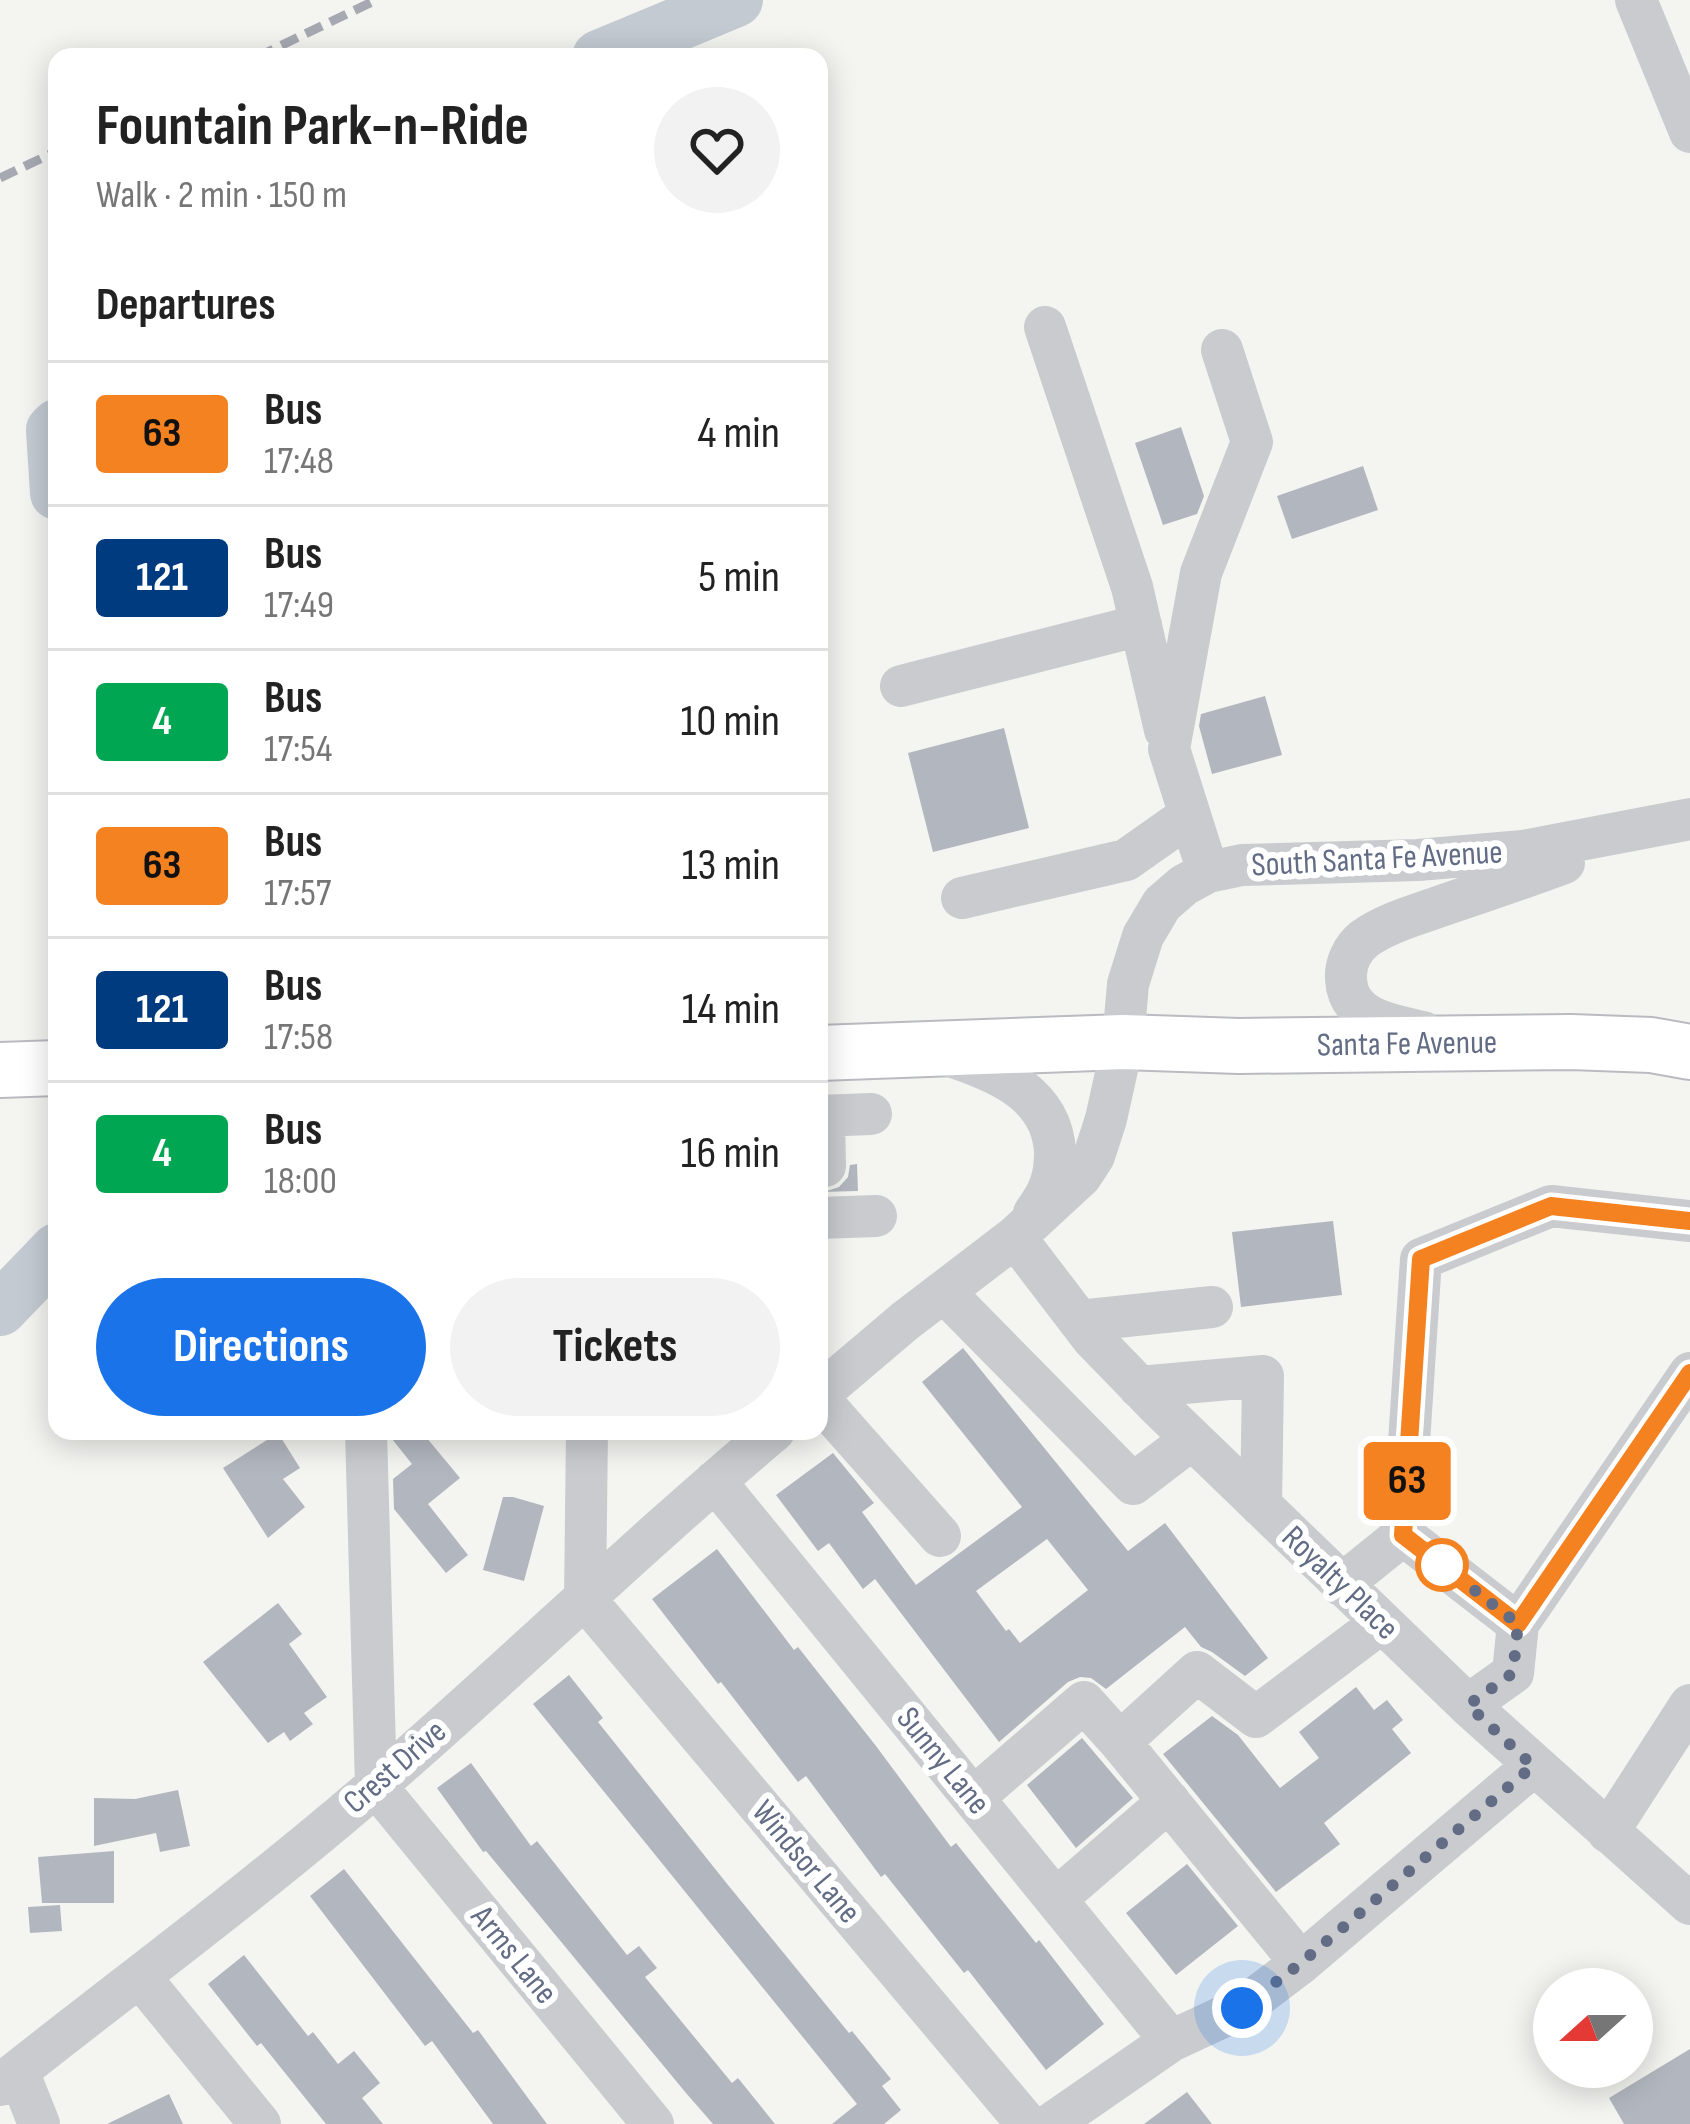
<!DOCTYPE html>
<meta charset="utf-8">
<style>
body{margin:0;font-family:"Sofia Sans Condensed",sans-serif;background:#f2f2f2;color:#222;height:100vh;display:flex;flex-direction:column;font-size:45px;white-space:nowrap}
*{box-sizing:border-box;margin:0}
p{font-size:39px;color:#767676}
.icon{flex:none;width:66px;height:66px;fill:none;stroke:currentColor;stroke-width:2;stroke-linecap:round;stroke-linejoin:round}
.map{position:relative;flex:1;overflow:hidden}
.details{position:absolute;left:48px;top:48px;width:780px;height:1392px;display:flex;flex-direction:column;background:#fff;border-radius:24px;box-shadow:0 6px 30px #0003}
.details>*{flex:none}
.badge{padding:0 24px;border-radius:9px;font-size:42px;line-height:78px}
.needle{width:78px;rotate:249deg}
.fabs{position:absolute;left:1533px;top:1968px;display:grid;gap:24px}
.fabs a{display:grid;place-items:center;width:120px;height:120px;border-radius:50%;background:#fff;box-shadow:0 6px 30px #0003;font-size:60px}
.you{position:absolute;width:60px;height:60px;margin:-30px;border:9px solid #fff;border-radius:50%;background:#1a73e8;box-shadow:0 0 0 18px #1a73e833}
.map>.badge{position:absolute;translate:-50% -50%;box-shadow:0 0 0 6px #fff}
h2{padding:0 48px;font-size:45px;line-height:108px}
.round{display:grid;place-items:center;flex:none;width:126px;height:126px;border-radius:63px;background:#f2f2f2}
.overview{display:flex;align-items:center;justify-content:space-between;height:204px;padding:0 48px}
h1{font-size:57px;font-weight:700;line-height:90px}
.primary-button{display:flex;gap:24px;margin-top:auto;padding:24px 48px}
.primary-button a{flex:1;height:138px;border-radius:72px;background:#1a73e8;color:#fff;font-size:48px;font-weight:700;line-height:138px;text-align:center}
.primary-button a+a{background:#f2f2f2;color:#222}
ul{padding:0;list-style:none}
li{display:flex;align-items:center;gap:36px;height:144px;padding:0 48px;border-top:3px solid #e0e0e0}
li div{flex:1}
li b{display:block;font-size:45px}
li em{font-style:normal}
li .badge{min-width:132px;font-weight:700;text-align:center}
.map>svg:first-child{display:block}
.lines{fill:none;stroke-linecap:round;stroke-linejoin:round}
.river{stroke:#c4cad2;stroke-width:54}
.building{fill:#b2b6be;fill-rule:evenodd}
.major-casing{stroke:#b9bbc0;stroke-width:58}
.minor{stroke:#c9cbcf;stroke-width:42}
.major{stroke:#fff;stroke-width:54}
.rail{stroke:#a6a9b1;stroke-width:9;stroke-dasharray:18 9;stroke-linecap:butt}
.line-casing{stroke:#fff;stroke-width:27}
.line{stroke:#f58220;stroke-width:18}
.walk{stroke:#626c84;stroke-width:12;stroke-dasharray:0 21.6}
.stop-dot{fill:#fff;stroke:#f58220;stroke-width:6}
.labels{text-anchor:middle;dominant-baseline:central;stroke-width:12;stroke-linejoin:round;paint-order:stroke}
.street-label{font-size:33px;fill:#626c84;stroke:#fff}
</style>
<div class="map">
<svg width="1690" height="2124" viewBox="0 0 1690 2124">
<rect width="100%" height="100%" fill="#f4f5f1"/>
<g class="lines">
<!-- river -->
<path class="river" d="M599,57l137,-57
M57,426l-4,4 4,63
M0,1309l57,-59"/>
</g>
<!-- building -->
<path class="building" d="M1181,427l23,69 -7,18 -34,11 -28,-82z
M1363,466l15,44 -86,29 -15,-43z
M1265,696l17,59 -70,19 -13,-48 2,-12z
M1004,728l25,100 -96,24 -25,-99z
M857,1164l1,27 -39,1v-2l8,1 12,-4 9,-10 2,-12z
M1333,1221l9,74 -101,12 -9,-75z
M963,1348l165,203 37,-28 103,135 -23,18 -33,-24 -11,-5 -16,-20 -79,62 -15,-11 -11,-1 -12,5 -69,60 -124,-163 -12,10 -34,-46 -11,8 -42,-56 57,-42 41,50 -12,9 54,73 106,-78 -100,-125zM1047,1539l41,51 -68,53 -11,-14 -3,2 -30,-40z
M392,1431h29l39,47 -32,26 40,51 -22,18 -52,-64 -1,-30 19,-15 -20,-25z
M278,1433l22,35 -17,11 22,28 -37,31 -45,-70z
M503,1497h10l31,9 -20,75 -41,-11z
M717,1549l77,101 4,-3 78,99 75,101 5,-4 80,100 3,-3 65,84 -58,46 -78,-100 -4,3 -79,-99 -4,3 -75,-101 -8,6 -77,-100 -3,2 -66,-85z
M278,1603l24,31 -13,10 38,53 -23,16 9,11 -23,17 -6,-9 -16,11 -65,-81z
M569,1675l34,43 -5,4 130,163 121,148 3,-2 39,48 -9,7 19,24 -17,14h-52l25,-20 -324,-400z
M1356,1687l18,23 13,-10 16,20 -11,9 19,24 -87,70 16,21 -64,48 -113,-138 49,-38 26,19 42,53 39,-30 -20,-26z
M1082,1738l51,60 -57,50 -49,-63z
M471,1763l60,83 6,-5 90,114 12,-9 18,22 -12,9 87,106 6,-5 37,46h-62l-27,-31 -200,-242 -3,1 -46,-64z
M178,1790l12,56 -30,6 -4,-19 -62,13v-48l41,1z
M114,1851v52h-72l-4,-46z
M1187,1864l51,62 -62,49 -50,-62z
M344,1869l129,164 5,-3 69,94h-54l-61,-83 -7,5 -115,-150z
M60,1905l2,26 -32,2 -2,-26z
M244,1955l64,81 5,-4 25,32 16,-13 26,32 -18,15 21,26h-57l-65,-81 -4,3 -49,-62z
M1690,2049v75h-66l-15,-26z
M1187,2092l25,32h-68z
M169,2094l14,30h-76z"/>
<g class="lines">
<defs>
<path id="major" d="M819,1053l304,-11 116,4 332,-4 80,3 39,7
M0,1070l57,-2"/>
</defs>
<!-- major casing -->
<use href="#major" class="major-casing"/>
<!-- minor -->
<path class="minor" d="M1636,0l54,132
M1045,327l87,260 33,143
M901,686l240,-61
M1208,872l-39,-123 32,-176 51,-131 -30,-92
M962,898l164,-38 64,-45
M1423,1032c-32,-7 -75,-13 -77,-53 -1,-15 6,-30 18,-40 22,-16 52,-24 77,-33 41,-14 83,-28 123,-43
M944,1054c50,16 109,38 111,99 0,25 -6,40 -21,60
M819,1116l52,-2
M824,1116l1,50
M819,1218l57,-2
M1015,1237l78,102 65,67 310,299 222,199
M944,1292l189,192 59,-45
M1079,1321l133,-14
M1139,1387l124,-11 -2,130
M819,1394l86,-73 110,-84 66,-61 13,-20 12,-37 17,-77 5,-58 15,-48 19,-32 22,-19 24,-13 34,-7 176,-5 105,-9 167,-32
M819,1399l121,137
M366,1431l10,355 277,338
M715,1481l456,560
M1403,1535l115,89
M1341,1585l62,-50 18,-276 130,-53 139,15
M585,1599l442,525
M585,1599l2,-168
M1468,1705l45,-32 5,-49 172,-251
M1120,1742l181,221
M973,1798l111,-96 36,40 77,-70 59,45 125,-94
M1608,1832l82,-127
M1056,1899l113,-98
M140,1977l120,147
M18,2071l21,53
M0,2085c126,-100 257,-196 379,-302 133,-115 260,-239 395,-352
M1051,2124l120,-83 71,-33 59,-45 232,-197"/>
<!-- major -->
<use href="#major" class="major"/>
<!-- rail -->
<path class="rail" d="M257,57l119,-57
M0,178l57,-27"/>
</g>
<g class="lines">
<defs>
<path id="line" d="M1690,1221l-139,-15 -130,53 -18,276 115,89 172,-251"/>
</defs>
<!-- line casing -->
<use href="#line" class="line-casing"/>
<!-- line -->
<use href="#line" class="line"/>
<!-- walk -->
<path class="walk" d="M1242,2008l59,-45 232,-197 -65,-61 45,-32 5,-49 -86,-67 10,8"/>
</g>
<!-- markers -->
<circle class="stop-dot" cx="1442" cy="1565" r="24"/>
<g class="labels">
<!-- street labels -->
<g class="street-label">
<text transform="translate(1377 859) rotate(-3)">South Santa Fe Avenue</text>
<text transform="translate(1407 1044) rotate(-1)">Santa Fe Avenue</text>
<text transform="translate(1340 1583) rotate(44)">Royalty Place</text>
<text transform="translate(943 1761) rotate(51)">Sunny Lane</text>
<text transform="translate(395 1767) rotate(-41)">Crest Drive</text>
<text transform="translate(806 1862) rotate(50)">Windsor Lane</text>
<text transform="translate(514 1955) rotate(51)">Arms Lane</text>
</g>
</g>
</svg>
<div class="fabs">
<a><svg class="needle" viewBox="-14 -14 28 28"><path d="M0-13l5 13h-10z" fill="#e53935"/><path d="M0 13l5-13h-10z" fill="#767676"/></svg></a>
</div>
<div class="you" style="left:1242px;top:2008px"></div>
<b class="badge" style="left:1407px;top:1481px;background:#f58220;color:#111">63</b>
<section class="details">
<div class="overview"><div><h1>Fountain Park-n-Ride</h1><p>Walk · 2 min · 150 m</p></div><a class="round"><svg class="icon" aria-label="heart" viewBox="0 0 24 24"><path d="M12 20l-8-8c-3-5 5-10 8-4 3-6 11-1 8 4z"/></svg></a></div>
<h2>Departures</h2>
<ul>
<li><span class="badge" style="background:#f58220;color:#111">63</span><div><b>Bus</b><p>17:48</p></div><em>4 min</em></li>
<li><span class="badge" style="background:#003b80;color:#fff">121</span><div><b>Bus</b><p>17:49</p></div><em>5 min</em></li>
<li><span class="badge" style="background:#00a651;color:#fff">4</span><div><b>Bus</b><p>17:54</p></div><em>10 min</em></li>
<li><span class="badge" style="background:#f58220;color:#111">63</span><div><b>Bus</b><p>17:57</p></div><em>13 min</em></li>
<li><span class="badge" style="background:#003b80;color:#fff">121</span><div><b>Bus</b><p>17:58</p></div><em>14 min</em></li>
<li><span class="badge" style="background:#00a651;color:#fff">4</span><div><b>Bus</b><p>18:00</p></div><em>16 min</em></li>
</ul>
<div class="primary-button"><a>Directions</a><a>Tickets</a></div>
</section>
</div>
